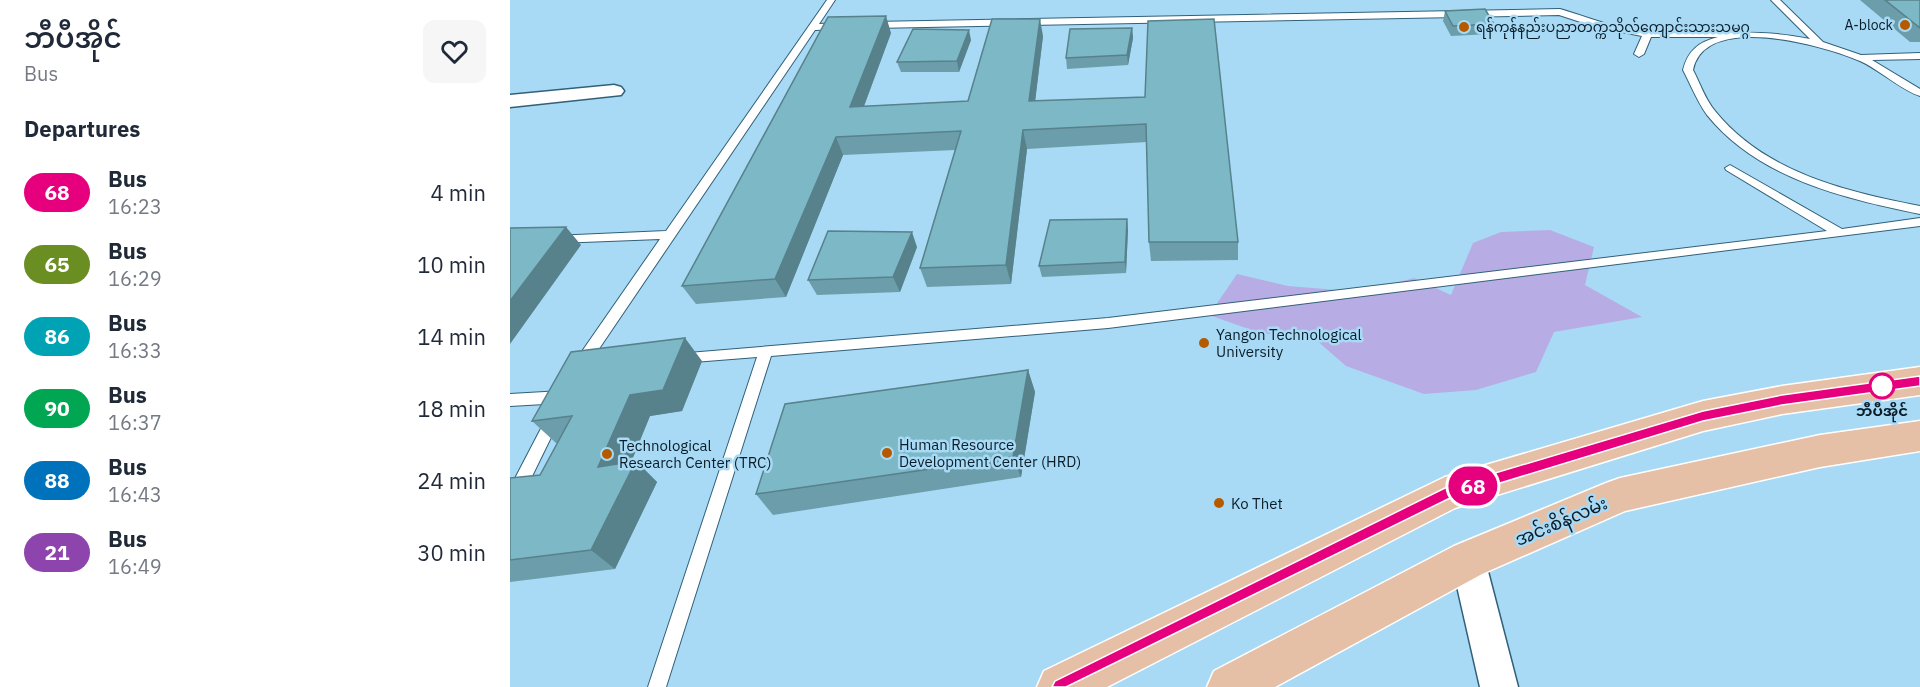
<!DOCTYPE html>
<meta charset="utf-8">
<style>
body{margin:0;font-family:"IBM Plex Sans","Noto Sans Myanmar",sans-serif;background:#f6f6f7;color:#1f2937;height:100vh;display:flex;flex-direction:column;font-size:22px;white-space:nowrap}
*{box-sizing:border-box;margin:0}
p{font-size:20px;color:#747a83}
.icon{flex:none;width:33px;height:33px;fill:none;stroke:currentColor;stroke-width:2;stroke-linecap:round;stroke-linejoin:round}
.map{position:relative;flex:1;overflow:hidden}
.side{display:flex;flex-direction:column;background:#fff;width:510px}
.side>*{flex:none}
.badge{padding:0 12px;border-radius:20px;font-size:21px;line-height:39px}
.map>.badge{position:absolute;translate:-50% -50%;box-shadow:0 0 0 3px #fff}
h2{padding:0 24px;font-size:22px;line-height:54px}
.round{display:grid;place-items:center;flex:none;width:63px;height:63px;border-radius:12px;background:#f6f6f7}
.overview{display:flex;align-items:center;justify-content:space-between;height:102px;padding:0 24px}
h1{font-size:28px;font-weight:600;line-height:45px}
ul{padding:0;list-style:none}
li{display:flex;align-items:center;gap:18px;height:72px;padding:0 24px}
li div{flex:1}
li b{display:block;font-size:22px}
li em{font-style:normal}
li .badge{min-width:66px;font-weight:700;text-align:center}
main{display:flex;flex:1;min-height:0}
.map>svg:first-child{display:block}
.green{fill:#b7ade4}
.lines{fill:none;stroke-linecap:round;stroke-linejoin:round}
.lane-casing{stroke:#316079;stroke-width:2}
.street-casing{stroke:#316079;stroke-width:3}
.primary-casing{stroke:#fff;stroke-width:3}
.lane{fill:#fff;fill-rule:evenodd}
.street{fill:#fff;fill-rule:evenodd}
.primary{fill:#e6bfa7;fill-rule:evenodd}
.wall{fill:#6b9eaa}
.shaded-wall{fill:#57818b}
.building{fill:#7cb8c6;stroke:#57818b;stroke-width:1.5}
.line{fill:#e6007e;stroke:#fff;stroke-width:1.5}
.poi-dot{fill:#b65a00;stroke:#a8daf6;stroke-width:2}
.stop-dot{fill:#fff;stroke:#e6007e;stroke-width:3}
.labels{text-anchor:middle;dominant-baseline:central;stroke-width:5;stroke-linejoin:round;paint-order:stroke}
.far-poi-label{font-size:14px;fill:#0a1d28;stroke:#a8daf6;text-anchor:end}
.poi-label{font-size:15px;fill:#0a1d28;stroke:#a8daf6;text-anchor:start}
.stop-label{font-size:15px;font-weight:bold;fill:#0a1d28;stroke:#a8daf6}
.near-street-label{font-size:18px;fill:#0a1d28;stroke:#a8daf6}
</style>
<main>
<section class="side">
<div class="overview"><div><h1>ဘီပီအိုင်</h1><p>Bus</p></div><a class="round"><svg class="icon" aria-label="heart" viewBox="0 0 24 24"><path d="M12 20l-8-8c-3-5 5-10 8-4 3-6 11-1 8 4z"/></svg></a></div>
<h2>Departures</h2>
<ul>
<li><span class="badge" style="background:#e6007e;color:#fff">68</span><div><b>Bus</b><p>16:23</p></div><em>4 min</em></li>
<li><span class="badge" style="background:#6b8e23;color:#fff">65</span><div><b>Bus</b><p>16:29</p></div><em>10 min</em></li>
<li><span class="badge" style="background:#00a3b4;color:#fff">86</span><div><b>Bus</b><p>16:33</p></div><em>14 min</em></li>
<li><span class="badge" style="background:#00a651;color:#fff">90</span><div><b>Bus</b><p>16:37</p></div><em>18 min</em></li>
<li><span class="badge" style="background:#0072bc;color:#fff">88</span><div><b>Bus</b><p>16:43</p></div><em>24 min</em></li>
<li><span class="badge" style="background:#8e44ad;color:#fff">21</span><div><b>Bus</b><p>16:49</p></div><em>30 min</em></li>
</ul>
</section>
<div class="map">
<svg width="1410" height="687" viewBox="0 0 1410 687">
<rect width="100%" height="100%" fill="#a8daf6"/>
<!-- green -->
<path class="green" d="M1040,230l44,17 -9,38 57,32 -88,15 -18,40 -60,18 -52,4 -78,-28 -31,-27 -55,-6 -51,-18 28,-41 51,12 74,6 52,-14 37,17 22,-52 28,-11z"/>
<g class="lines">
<defs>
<path id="lane" d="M317,0h8l-16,24 22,-1 4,3 -4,3 -26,1 -229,338h-10l-2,-4 2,-4 84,-121 -103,4 -6,-4 2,-3 113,-5z
M1261,0h9l43,42 38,13 59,-2v6l-48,1 48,29v7c-19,-6 -40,-26 -60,-35 -37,-16 -155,-49 -167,9 7,13 12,29 22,41 49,61 131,81 205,95v8c-76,-16 -161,-35 -213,-99 -10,-14 -16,-30 -24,-45 5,-20 16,-28 35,-33h-67l-7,17 -5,3 -5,-3 8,-18 -46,-9 -37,-12 -686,13 -4,-3 4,-3 687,-13c28,8 55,20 85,22 55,5 110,-4 165,8z
M1220,165l112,64 78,-11v8l-812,102 -337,28 -105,331h-18l109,-330 -76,6 -5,-1 -2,-4 2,-4 432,-36 719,-87 -101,-61 -1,-2z
M52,391l5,2 2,4 -2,4 -5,2 -52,3v-12z
M43,413l5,2 2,4 -44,90 -6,2v-23l38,-73z"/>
<path id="street" d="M104,85l7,2 3,4 -3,4 -111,12v-12z
M958,544l12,5 5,11 33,127h-38l-29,-127 5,-11z"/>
<path id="primary" d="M1410,367v28l-138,19 -79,17 -248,77 -348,179h-70l7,-16 401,-194 258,-76 79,-15z
M1410,421v30l-100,16 -195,44 -143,63 -207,113h-68l7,-16 240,-125 152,-63 14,-5 200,-43z"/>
</defs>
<!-- lane casing -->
<use href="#lane" class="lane-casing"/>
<!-- street casing -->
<use href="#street" class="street-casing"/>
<!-- primary casing -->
<use href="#primary" class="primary-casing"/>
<!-- lane -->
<use href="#lane" class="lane"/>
<!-- street -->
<use href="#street" class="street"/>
<!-- primary -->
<use href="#primary" class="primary"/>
</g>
<!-- wall -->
<path class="wall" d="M1350,0h60v42h-10z
M935,11l49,13 -3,10 -40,2 -8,-15z
M622,28l1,10 -5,27 -61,4 -1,-11z
M381,33l-27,73 104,-5 75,-65 -8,65 110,-4 93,145v18l-87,1 -2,-19 -2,-100 -120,7 -16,135 -84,3 -7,-19 35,-118 -112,5 -57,142 -90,7 -14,-18z
M461,40l-12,32h-58l-4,-10z
M617,219l1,11 -2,43 -84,4 -3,-11z
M407,247l-17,45 -83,3 -9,-15z
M192,361l-20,50 -32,5 -19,46 5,-1 21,21 -42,87 -105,13v-104l30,-3 18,-32h-2l-24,-22z
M518,370l7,22 -14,85 -248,38 -17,-21z"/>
<!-- shaded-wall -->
<path class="shaded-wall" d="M376,16l5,17 -34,92 -7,-18z
M530,19l3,17 -10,83 -4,-18z
M622,28l1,10 -5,27 -1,-10z
M459,30l2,10 -12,32 -2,-11z
M513,130l4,19 -16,135 -5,-19z
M326,137l7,18 -57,142 -11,-18z
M617,219l1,11 -2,43 -1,-11z
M56,227l15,18 -71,99v-43z
M402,232l5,15 -17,45 -7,-15z
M175,338l17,23 -20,50 -32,5 -29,71 -23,-20 32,-72z
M518,370l7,22 -14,85 -8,-20z
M126,461l21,21 -42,87 -24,-19z"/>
<!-- building -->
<path class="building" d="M1375,0h35v28z
M975,9l9,15 -41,2 -8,-15z
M376,16l-36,91 118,-6 24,-82h48l-11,82 116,-4 3,-76 66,-2 24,223h-89l-3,-118 -123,6 -17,135 -86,3 41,-137 -125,6 -61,142 -93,7 146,-269z
M622,28l-5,27 -61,3 4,-29z
M403,29l56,1 -12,31 -60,1z
M617,219l-2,43 -86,4 11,-46z
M56,227l-56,74v-73z
M318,231l84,1 -19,45 -85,3z
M175,338l-22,52 -33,5 -32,72 38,-6 -45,89 -81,10v-82l30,-3 32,-59 -40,5 39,-69z
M518,370l-15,87 -257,37 29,-90z"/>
<!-- line -->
<path class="line" d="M1410,376v10l-138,19 -79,16 -255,78 -382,188h-14l3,-6 390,-193 258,-77 79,-16z"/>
<!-- markers -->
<g class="poi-dot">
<circle cx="1395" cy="25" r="6"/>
<circle cx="954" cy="27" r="6"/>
<circle cx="694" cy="343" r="6"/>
<circle cx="377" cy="453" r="6"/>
<circle cx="97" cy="454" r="6"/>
<circle cx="709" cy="503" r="6"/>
</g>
<circle class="stop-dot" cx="1372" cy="386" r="12"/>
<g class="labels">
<!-- far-poi labels -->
<g class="far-poi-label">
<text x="1383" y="25">A-block</text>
<text x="966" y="27" text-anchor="start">ရန်ကုန်နည်းပညာတက္ကသိုလ်ကျောင်းသားသမဂ္ဂ</text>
</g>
<!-- poi labels -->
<g class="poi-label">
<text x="706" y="334">Yangon Technological<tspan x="706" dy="17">University</tspan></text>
<text x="389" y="444">Human Resource<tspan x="389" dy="17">Development Center (HRD)</tspan></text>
<text x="109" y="445">Technological<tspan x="109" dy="17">Research Center (TRC)</tspan></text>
<text x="721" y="503">Ko Thet</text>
</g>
<!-- stop labels -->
<g class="stop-label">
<text x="1372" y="410">ဘီပီအိုင်</text>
</g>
<!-- near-street labels -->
<g class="near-street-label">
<text transform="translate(1051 521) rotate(-23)">အင်းစိန်လမ်း</text>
</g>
</g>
</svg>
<b class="badge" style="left:963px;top:486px;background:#e6007e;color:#fff">68</b>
</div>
</main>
